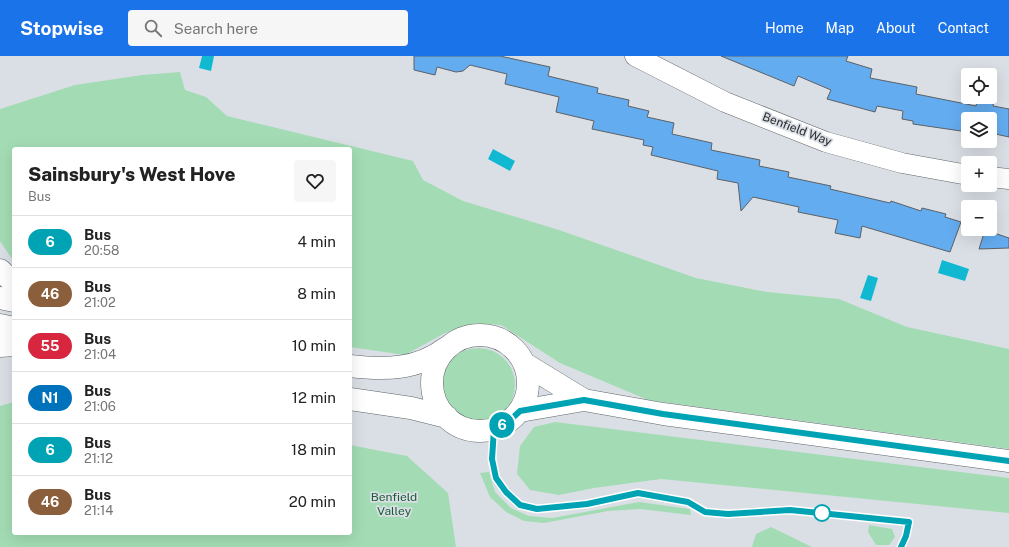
<!DOCTYPE html>
<meta charset="utf-8">
<style>
body{margin:0;font-family:"Public Sans",sans-serif;background:#f6f6f6;color:#222;height:100vh;display:flex;flex-direction:column;font-size:15px;white-space:nowrap}
*{box-sizing:border-box;margin:0}
p{font-size:13px;color:#767676}
.icon{flex:none;width:22px;height:22px;fill:none;stroke:currentColor;stroke-width:2;stroke-linecap:round;stroke-linejoin:round}
.map{position:relative;flex:1;overflow:hidden}
.drawer{position:absolute;left:12px;top:91px;width:340px;height:388px;display:flex;flex-direction:column;background:#fff;border-radius:4px;box-shadow:0 4px 16px #0002}
.drawer>*{flex:none}
.badge{padding:0 8px;border-radius:13px;font-size:14px;line-height:26px}
.buttons{position:absolute;left:961px;top:12px;display:grid;gap:8px}
.buttons a{display:grid;place-items:center;width:36px;height:36px;border-radius:4px;background:#fff;box-shadow:0 4px 16px #0002;font-size:20px}
.map>.badge{position:absolute;translate:-50% -50%;box-shadow:0 0 0 2px #fff}
.round{display:grid;place-items:center;flex:none;width:42px;height:42px;border-radius:4px;background:#f6f6f6}
.summary{display:flex;align-items:center;justify-content:space-between;height:68px;padding:0 16px}
h1{font-size:19px;font-weight:800;line-height:30px}
ul{padding:0;list-style:none}
li{display:flex;align-items:center;gap:12px;height:52px;padding:0 16px;border-top:1px solid #e0e0e0}
li div{flex:1}
li b{display:block;font-size:15px}
li em{font-style:normal}
li .badge{min-width:44px;font-weight:700;text-align:center}
header{display:flex;align-items:center;gap:24px;box-sizing:border-box;height:56px;padding:0 20px;background:#1a73e8;color:#fff}
header strong{font-size:19px}
nav{display:flex;gap:22px;margin-inline-start:auto;font-size:14px}
.search{width:280px;height:36px;background:#f6f6f6;display:flex;align-items:center;gap:10px;box-sizing:border-box;padding:0 14px;border-radius:4px;color:#767676;font-size:15px}
.map>svg:first-child{display:block}
.green{fill:#a3dcb4}
.water{fill:#10b8d2}
.building{fill:#64acf0;stroke:#5c6166}
.lines{fill:none;stroke-linecap:round;stroke-linejoin:round}
.minor-casing{stroke:#60656a;stroke-width:21}
.trunk-casing{stroke:#60656a;stroke-width:23}
.minor{stroke:#fff;stroke-width:20}
.trunk{stroke:#fff;stroke-width:22}
.line-casing{stroke:#fff;stroke-width:9}
.line{stroke:#00a3b4;stroke-width:6}
.stop-dot{fill:#fff;stroke:#00a3b4;stroke-width:2}
.labels{text-anchor:middle;dominant-baseline:central;stroke-width:3.5;stroke-linejoin:round;paint-order:stroke}
.street-label{font-size:12px;fill:#2a2c2e;stroke:#dadfe5}
.park-label{font-size:12px;fill:#185b34;stroke:#dadfe5}
</style>
<header>
<strong>Stopwise</strong>
<div class="search"><svg class="icon" aria-label="search" viewBox="0 0 24 24"><circle cx="10" cy="10" r="6"/><path d="M15 15l6 6"/></svg>Search here</div>
<nav><a>Home</a><a>Map</a><a>About</a><a>Contact</a></nav>
</header>
<div class="map">
<svg width="1009" height="491" viewBox="0 0 1009 491">
<rect width="100%" height="100%" fill="#dadfe5"/>
<!-- green -->
<path class="green" d="M180,16l5,18 21,7 21,19 186,45 10,19 40,21 96,29 137,48 71,14 72,7 68,28 102,22v100l-361,-49 -88,-37 -59,-38 -26,-2 -30,10 -40,22 -55,-8v-198h-336v113l-14,-21v-132l75,-24 67,-10z
M441 329a37 37 0 1 1 74 0a37 37 0 1 1-74 0Z
M14,346v131h336v-88l57,11 41,37 8,54h-456v-141z
M555,366l454,56v35l-348,-34 -67,9 -35,7 -29,-5 -13,-16 3,-28 14,-19z
M489,416l6,20 16,16 18,8 23,2 87,-16 51,7 1,6 -51,-6 -32,2 -64,12 -20,-2 -18,-9 -16,-15 -10,-24z
M869,469l23,4 3,8 -6,8h-13l-8,-13z
M771,471l41,20h-60l4,-13z"/>
<!-- water -->
<path class="water" d="M202,0h12l-3,15 -12,-3z
M493,93l22,12 -5,10 -22,-12z
M942,204l27,9 -4,12 -27,-8z
M868,219l10,3 -7,23 -11,-3z"/>
<!-- building -->
<path class="building" d="M414,0h86l50,11 -2,9 50,12 -1,5 32,7 -1,6 21,5 -2,6 27,6 -2,11 40,9 -1,7 49,10 -1,6 30,6 -1,5 43,9 -1,3 60,14 1,-2 30,10 1,-3 24,6 -1,3 16,5 -11,30 -88,-26 -2,12 -25,-5 3,-13 -40,-8 1,-5 -46,-10 -12,14 -3,-28 -21,-4 1,-8 -67,-16 2,-8 -10,-2 1,-5 -52,-11 2,-8 -38,-9 3,-15 -54,-13 2,-10 -37,-9 -7,6 -7,1 -19,-5 -2,8 -21,-5z
M721,0h127l-2,5 26,8 -2,9 47,9 -1,7 60,12 2,-9 16,2 -1,7 16,3v28l-18,-4 -1,3v-17h-22v13l-55,-8v-3l-11,-2 1,-8 -26,-5 -2,6 -48,-13 4,-9 -33,-14 -4,10z
M985,174l24,8v10l-30,1z"/>
<g class="lines">
<defs>
<path id="minor" d="M635,0l90,46 101,40 76,21 66,12
M990,121l19,2"/>
<path id="trunk" d="M0,214l14,13
M0,242l14,3
M0,269l14,3
M432 327a48 48 0 1 1 96 0a48 48 0 1 1-96 0Z
M0,290l14,-1
M525,308l59,36
M350,310c35,4 67,4 96,-18
M350,343l61,9 36,9
M520,355l64,-11 79,14 346,47"/>
</defs>
<!-- minor casing -->
<use href="#minor" class="minor-casing"/>
<!-- trunk casing -->
<use href="#trunk" class="trunk-casing"/>
<!-- minor -->
<use href="#minor" class="minor"/>
<!-- trunk -->
<use href="#trunk" class="trunk"/>
</g>
<g class="lines">
<defs>
<path id="line" d="M901,491l5,-11 3,-14 -119,-12 -62,4 -23,-2 -17,-10 -50,-9 -51,11 -50,5 -17,-4 -14,-13 -10,-14 -4,-19 2,-30 13,-6 13,-12 64,-11 79,14 346,47"/>
</defs>
<!-- line casing -->
<use href="#line" class="line-casing"/>
<!-- line -->
<use href="#line" class="line"/>
</g>
<!-- markers -->
<circle class="stop-dot" cx="822" cy="457" r="8"/>
<g class="labels">
<!-- street labels -->
<g class="street-label">
<text transform="translate(797 73) rotate(21)">Benfield Way</text>
</g>
<!-- park labels -->
<g class="park-label">
<text x="394" y="441">Benfield<tspan x="394" dy="14">Valley</tspan></text>
</g>
</g>
</svg>
<div class="buttons">
<a><svg class="icon" aria-label="locate" viewBox="0 0 24 24"><circle cx="12" cy="12" r="6"/><path d="M12 2v4M12 18v4M2 12h4M18 12h4"/></svg></a>
<a><svg class="icon" aria-label="layers" viewBox="0 0 24 24"><path d="M12 4l9 5-9 5-9-5zM3 14l9 5 9-5"/></svg></a>
<a>+</a>
<a>−</a>
</div>
<b class="badge" style="left:502px;top:369px;background:#00a3b4;color:#fff">6</b>
<section class="drawer">
<div class="summary"><div><h1>Sainsbury's West Hove</h1><p>Bus</p></div><a class="round"><svg class="icon" aria-label="heart" viewBox="0 0 24 24"><path d="M12 20l-8-8c-3-5 5-10 8-4 3-6 11-1 8 4z"/></svg></a></div>
<ul>
<li><span class="badge" style="background:#00a3b4;color:#fff">6</span><div><b>Bus</b><p>20:58</p></div><em>4 min</em></li>
<li><span class="badge" style="background:#8b5e3c;color:#fff">46</span><div><b>Bus</b><p>21:02</p></div><em>8 min</em></li>
<li><span class="badge" style="background:#d7263d;color:#fff">55</span><div><b>Bus</b><p>21:04</p></div><em>10 min</em></li>
<li><span class="badge" style="background:#0072bc;color:#fff">N1</span><div><b>Bus</b><p>21:06</p></div><em>12 min</em></li>
<li><span class="badge" style="background:#00a3b4;color:#fff">6</span><div><b>Bus</b><p>21:12</p></div><em>18 min</em></li>
<li><span class="badge" style="background:#8b5e3c;color:#fff">46</span><div><b>Bus</b><p>21:14</p></div><em>20 min</em></li>
</ul>
</section>
</div>
